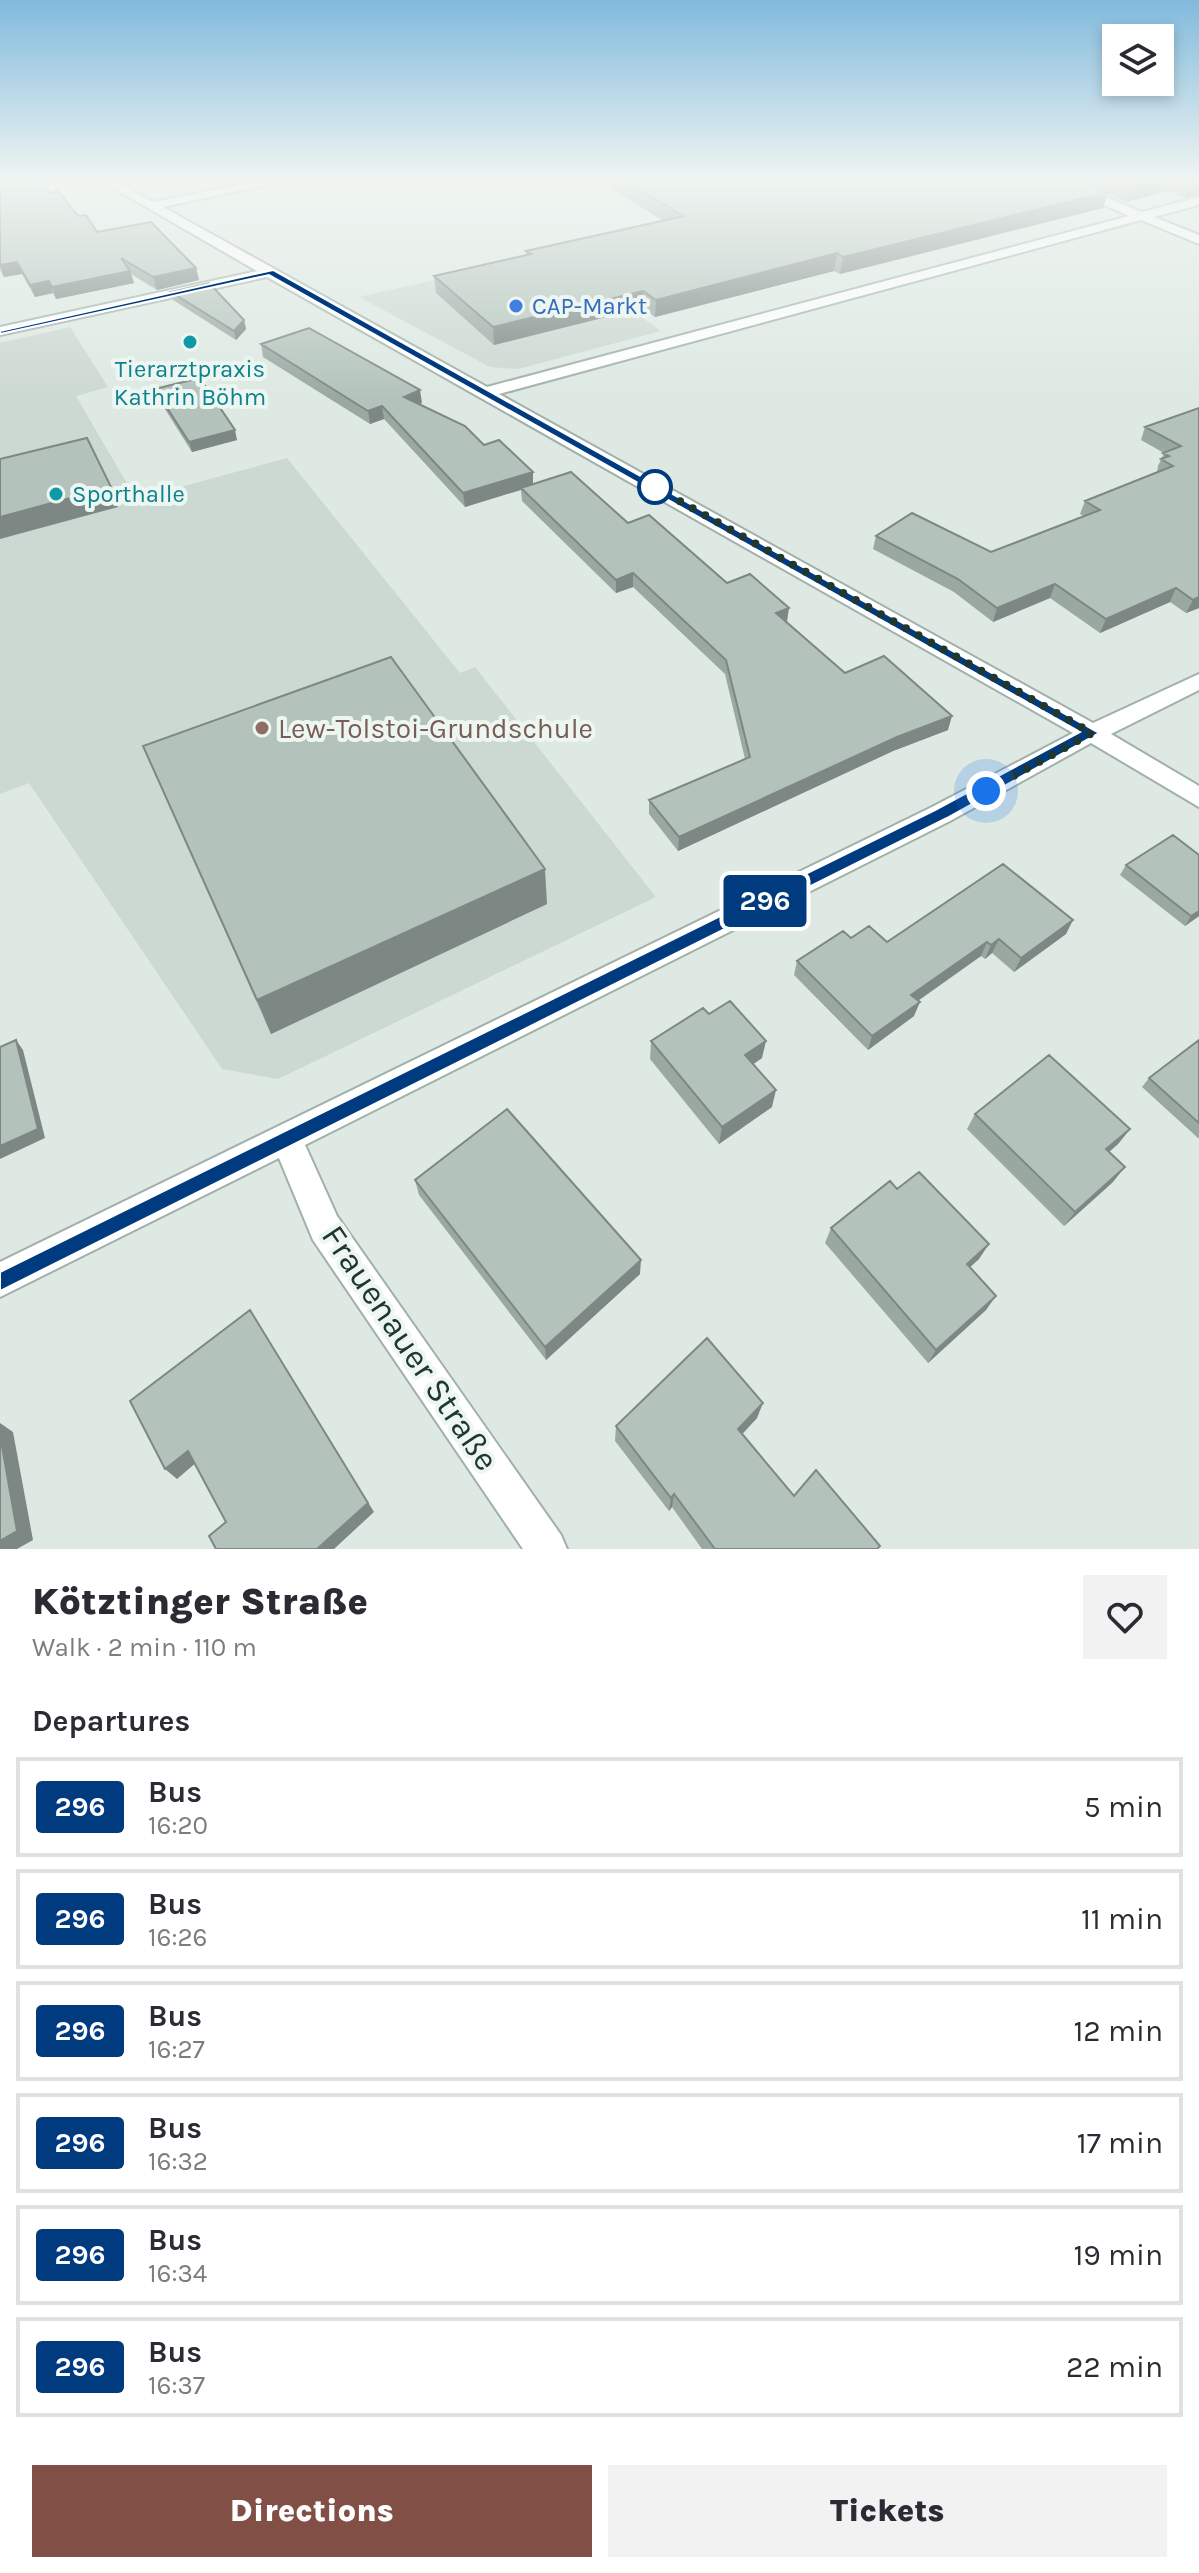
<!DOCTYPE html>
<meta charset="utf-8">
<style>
body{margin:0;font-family:Karla,sans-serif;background:#f2f2f3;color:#2b2b33;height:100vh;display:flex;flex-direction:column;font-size:30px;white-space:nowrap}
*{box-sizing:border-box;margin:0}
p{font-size:26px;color:#7c7c81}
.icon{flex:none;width:44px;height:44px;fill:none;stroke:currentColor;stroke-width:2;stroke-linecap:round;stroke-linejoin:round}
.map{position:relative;height:1549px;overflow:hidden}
.panel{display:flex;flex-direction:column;background:#fff;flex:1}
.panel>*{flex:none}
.badge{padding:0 16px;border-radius:6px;font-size:28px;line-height:52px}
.tools{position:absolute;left:1102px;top:24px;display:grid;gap:16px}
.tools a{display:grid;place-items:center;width:72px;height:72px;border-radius:0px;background:#fff;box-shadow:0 4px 12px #0003;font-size:40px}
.you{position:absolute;width:40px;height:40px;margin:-20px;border:6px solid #fff;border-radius:50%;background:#1a73e8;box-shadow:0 0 0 12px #1a73e833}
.map>.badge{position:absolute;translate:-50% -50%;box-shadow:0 0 0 4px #fff}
h2{padding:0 32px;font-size:30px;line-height:72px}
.round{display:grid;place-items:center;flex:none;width:84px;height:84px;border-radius:0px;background:#f2f2f3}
.overview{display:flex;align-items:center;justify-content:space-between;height:136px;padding:0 32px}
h1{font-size:38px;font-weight:800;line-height:60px}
.button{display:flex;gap:16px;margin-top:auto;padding:16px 32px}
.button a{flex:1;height:92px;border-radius:0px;background:#814f45;color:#fff;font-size:32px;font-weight:800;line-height:92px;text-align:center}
.button a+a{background:#f2f2f3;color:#2b2b33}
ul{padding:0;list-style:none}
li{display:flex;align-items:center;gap:24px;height:100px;margin:0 16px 12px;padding:0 16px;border:4px solid #e1e1e2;border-radius:0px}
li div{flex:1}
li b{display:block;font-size:30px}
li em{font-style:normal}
li .badge{min-width:88px;font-weight:700;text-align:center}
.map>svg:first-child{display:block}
.built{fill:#ccd8d2}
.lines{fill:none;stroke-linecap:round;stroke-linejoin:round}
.street-casing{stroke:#a1b0aa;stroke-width:4}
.street{fill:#fff;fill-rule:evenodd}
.wall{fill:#9aa8a2}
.shaded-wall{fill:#7d8884}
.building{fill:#b3c3bc;stroke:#7d8884;stroke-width:2}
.line{fill:#003b80;stroke:#fff;stroke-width:2}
.walk{stroke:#203730;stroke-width:8;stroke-dasharray:0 14.4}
.shop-dot{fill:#3f7fe0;stroke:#eef6f1;stroke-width:3}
.culture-dot{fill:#0f9aa8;stroke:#eef6f1;stroke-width:3}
.stop-dot{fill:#fff;stroke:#003b80;stroke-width:4}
.education-dot{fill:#8d6e63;stroke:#eef6f1;stroke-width:3}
.labels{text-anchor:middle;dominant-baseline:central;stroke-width:8;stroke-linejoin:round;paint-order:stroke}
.far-shop-label{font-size:24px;fill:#366cbe;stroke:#eef6f1;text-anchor:start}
.far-culture-label{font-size:24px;fill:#0d838f;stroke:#eef6f1}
.education-label{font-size:28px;fill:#785e54;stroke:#eef6f1;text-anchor:start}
.near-street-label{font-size:34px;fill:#203730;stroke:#eef6f1}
</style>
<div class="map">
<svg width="1199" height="1549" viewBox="0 0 1199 1549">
<rect width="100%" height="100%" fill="#dee9e3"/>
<!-- built -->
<path class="built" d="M552,254l109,77 -143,38 -28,-2 -131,-70z
M70,327l38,60 -32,9 60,103 151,-41 173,215 15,-6 181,230 -378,182 -56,-10 -193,-286 -29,11v-451z"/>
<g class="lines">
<defs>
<path id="street" d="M101,181h15l37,21 107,-21h25l-122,26 324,180 642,-171 -79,-35h17l75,31 57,-15v8l-45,12 45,18v9l-58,-24 -642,174 594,329 106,-49v16l-88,44 88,52v21l-108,-64 -141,78 -645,324 32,71 224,319 6,14h-44l-210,-309 -34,-82 -279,139v-35l932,-455 141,-74 -806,-456 -267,58v-8l257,-56z"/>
</defs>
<!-- street casing -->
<use href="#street" class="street-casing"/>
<!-- street -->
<use href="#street" class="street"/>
</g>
<!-- wall -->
<path class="wall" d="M0,181l50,12 47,39 99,36 3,12 -42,10 -26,-16 3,9 -78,16 -3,-6 -18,4 -13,-23 -18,3 -4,-7z
M598,181h601l-14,17 -17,-7 -42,11 -19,-8 -4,14 -263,66 -6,-3 -179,46 -13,-9 -148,37 -58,-52 -2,-17 92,-21v-4l138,-30z
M171,292l73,28 2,9 -10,11 -63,-40z
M261,344l161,59 -2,1 64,41 49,27v12l95,39 99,60 60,39h-1l59,51 103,57 -55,21 -215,100 -29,-37v-14l96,-41 -20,-85 -92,-87 -17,6 -94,-92 -1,-11 -56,17 -81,-88 -14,5 -107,-67z
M155,389l82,51 -45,12 -34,-54z
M1199,408v200l-13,5 -16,-11 -70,31 -50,-35 -57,24 -39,-30 -81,-43 3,-13 115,16 93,-36 -4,-2 5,-13 72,-29 1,-6 6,-13 -23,-13 4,-13z
M143,746l404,158 -276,130z
M1199,855v61l-14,10 -65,-51 6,-10z
M1066,934l-52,38 -22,-19 -7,6 -4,-3 -63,45 -4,15 -46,34 -74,-75 3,-14 54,-23 36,4z
M709,1014l53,44 -9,6 19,43 -53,37 -69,-85 1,-18z
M1199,1040v98h-1l-56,-51 7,-9z
M975,1114l155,15 -12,15 -9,8 4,30 -49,44 -97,-97z
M415,1180l225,94 -94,86 -127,-165z
M897,1189l82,70 -9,8 16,43 -58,53 -103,-120 6,-15z
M757,1418l-15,16 52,62 83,53h-175l-30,-42 -3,4 -54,-70 1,-15z"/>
<!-- shaded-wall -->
<path class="shaded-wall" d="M1151,181h21l-4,10 -42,11 5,-16z
M1199,181v14l-14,3 6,-16z
M1108,192l-5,16 -263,66 3,-17z
M837,253l-3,18 -179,46 1,-17z
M17,262l5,12 -18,3 -4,-12z
M196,268l3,12 -42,10 -4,-13z
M130,271l4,12 -78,16 -4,-12z
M49,281l4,12 -18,4 -5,-12z
M643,291l-1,17 -148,37 -1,-18z
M244,320l2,9 -10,11 -2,-9z
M420,390l2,13 -16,7 -2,-13z
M382,406l2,13 -14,5 -2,-13z
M235,430l2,10 -45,12 -3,-10z
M533,472v14l-68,21 -2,-14z
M111,487l7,20 -118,32v-22z
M633,573v14l-17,6v-13z
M1055,584l-5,14 -57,24 4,-14z
M1176,588l-6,14 -70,31 6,-14z
M1199,597v11l-13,5 7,-13z
M789,608l-2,14 -13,5 2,-14z
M952,716l-4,14 -55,21 -215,100 1,-14 218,-100z
M545,869l2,35 -276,130 -14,-34z
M1199,911v5l-14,10 6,-10z
M1073,920l-7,14 -52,38 7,-14z
M999,939l-7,14 -7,6 6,-14z
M987,942l-6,14 -75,53 5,-14z
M920,1002l-6,14 -46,34 4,-14z
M16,1040l7,10 22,88 -45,21v-13z
M766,1041l-4,17 -20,14 3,-17z
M776,1090l-4,17 -53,37 3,-17z
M1130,1129l-12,15 -23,20 11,-15z
M1125,1167l-12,15 -49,44 11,-14z
M989,1244l-10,15 -21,19 9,-14z
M641,1260l-1,14 -94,86 -1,-13z
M996,1296l-10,14 -58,53 8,-13z
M258,1323l116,189 -40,37h-17z
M763,1403l-6,15 -24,26 5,-15z
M0,1423l13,9 20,108 -16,9h-17z
M188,1451l10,10 -21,18 -12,-10z
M674,1494l-2,13 -3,4 2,-13z"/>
<!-- building -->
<path class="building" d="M0,181h43l7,12 8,-2 16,20 5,5 7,-1 11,17 54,-10 45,46 -43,9 -32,-19 9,13 -78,16 -3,-6 -19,4 -13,-23 -17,3z
M624,181h459l25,11 -265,65 -6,-4 -181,47 -13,-9 -150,36 -59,-51 97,-22 -5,-3 158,-35z
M1119,181h32l-20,5z
M209,283l35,37 -10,11 -63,-39z
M309,328l111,62 -16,7 61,29 19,19 15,-5 34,32 -70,21 -81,-87 -14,5 -107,-67z
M200,378l35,52 -46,12 -34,-53z
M1199,408v189l-6,3 -17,-12 -70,31 -51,-35 -58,24 -39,-29 -82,-43 36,-23 79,39 109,-42 -15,-9 88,-35 -12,-7 8,-3 -6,-3 18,-7 -36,-19z
M87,438l24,49 -111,30v-58z
M571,472l57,51 21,-8 78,68 23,-9 39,34 -13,5 69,60 39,-17 68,60 -55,21 -218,100 -30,-37 101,-43 -24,-97 -93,-87 -17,7 -95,-92z
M391,657l154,212 -288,131 -114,-254z
M1173,835l26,20v56l-8,5 -65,-51z
M1003,864l70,56 -52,38 -22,-19 -8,6 -4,-3 -76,53 9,7 -48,34 -75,-75 46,-30 8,7 18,-12 18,16z
M730,1001l36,40 -21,14 31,35 -54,37 -71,-86 52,-33 6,6z
M16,1040l22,89 -38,17v-99z
M1199,1040v83l-50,-45z
M1049,1055l81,74 -24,20 19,18 -50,45 -100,-98z
M507,1109l134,151 -96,87 -130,-167z
M919,1172l70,72 -22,20 29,32 -60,54 -105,-122 59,-47 7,8z
M250,1310l118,193 -51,46h-101l-7,-13 17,-14 -38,-71 -23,18 -35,-68z
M707,1338l56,65 -25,26 56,67 22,-26 64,76 -3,3h-162l-41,-55 -3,4 -55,-72z
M0,1435l17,96 -17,10z"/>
<!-- sky -->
<linearGradient id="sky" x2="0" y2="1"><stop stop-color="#81badd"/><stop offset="0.45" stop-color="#f0f5f2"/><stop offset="1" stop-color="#f0f5f2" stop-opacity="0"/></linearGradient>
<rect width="1199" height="398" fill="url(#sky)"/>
<!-- line -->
<path class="line" d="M273,270l826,463 -152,85 -947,473v-19l935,-462 145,-78 -811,-457 -269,59v-3z"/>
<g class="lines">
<!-- walk -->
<path class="walk" d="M655,487l437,246 -106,58"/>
</g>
<!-- markers -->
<circle class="shop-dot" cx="516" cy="306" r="8"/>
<g class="culture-dot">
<circle cx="190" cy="342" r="8"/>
<circle cx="56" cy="494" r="8"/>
</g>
<circle class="stop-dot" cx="655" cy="487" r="16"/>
<circle class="education-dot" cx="262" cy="728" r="8"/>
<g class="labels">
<!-- far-shop labels -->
<g class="far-shop-label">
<text x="532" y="306">CAP-Markt</text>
</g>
<!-- far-culture labels -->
<g class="far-culture-label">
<text x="190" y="369">Tierarztpraxis<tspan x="190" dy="28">Kathrin Böhm</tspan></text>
<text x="72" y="494" text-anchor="start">Sporthalle</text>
</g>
<!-- education labels -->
<g class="education-label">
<text x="278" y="728">Lew-Tolstoi-Grundschule</text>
</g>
<!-- near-street labels -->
<g class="near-street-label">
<text transform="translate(410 1348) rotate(56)">Frauenauer Straße</text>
</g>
</g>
</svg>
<div class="tools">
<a><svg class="icon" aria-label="layers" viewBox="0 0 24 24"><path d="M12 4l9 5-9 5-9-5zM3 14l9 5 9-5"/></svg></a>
</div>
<div class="you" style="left:986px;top:791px"></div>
<b class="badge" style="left:765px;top:901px;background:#003b80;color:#fff">296</b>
</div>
<section class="panel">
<div class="overview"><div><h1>Kötztinger Straße</h1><p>Walk · 2 min · 110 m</p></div><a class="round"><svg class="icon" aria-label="heart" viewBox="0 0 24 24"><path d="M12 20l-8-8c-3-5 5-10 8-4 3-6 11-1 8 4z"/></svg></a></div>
<h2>Departures</h2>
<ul>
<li><span class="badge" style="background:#003b80;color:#fff">296</span><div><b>Bus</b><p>16:20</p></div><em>5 min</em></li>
<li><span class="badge" style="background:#003b80;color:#fff">296</span><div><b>Bus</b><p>16:26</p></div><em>11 min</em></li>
<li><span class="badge" style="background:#003b80;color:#fff">296</span><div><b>Bus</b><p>16:27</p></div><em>12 min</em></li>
<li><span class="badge" style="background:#003b80;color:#fff">296</span><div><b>Bus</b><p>16:32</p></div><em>17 min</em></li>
<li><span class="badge" style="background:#003b80;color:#fff">296</span><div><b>Bus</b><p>16:34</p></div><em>19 min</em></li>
<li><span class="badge" style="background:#003b80;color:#fff">296</span><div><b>Bus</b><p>16:37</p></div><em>22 min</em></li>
</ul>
<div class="button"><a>Directions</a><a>Tickets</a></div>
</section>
